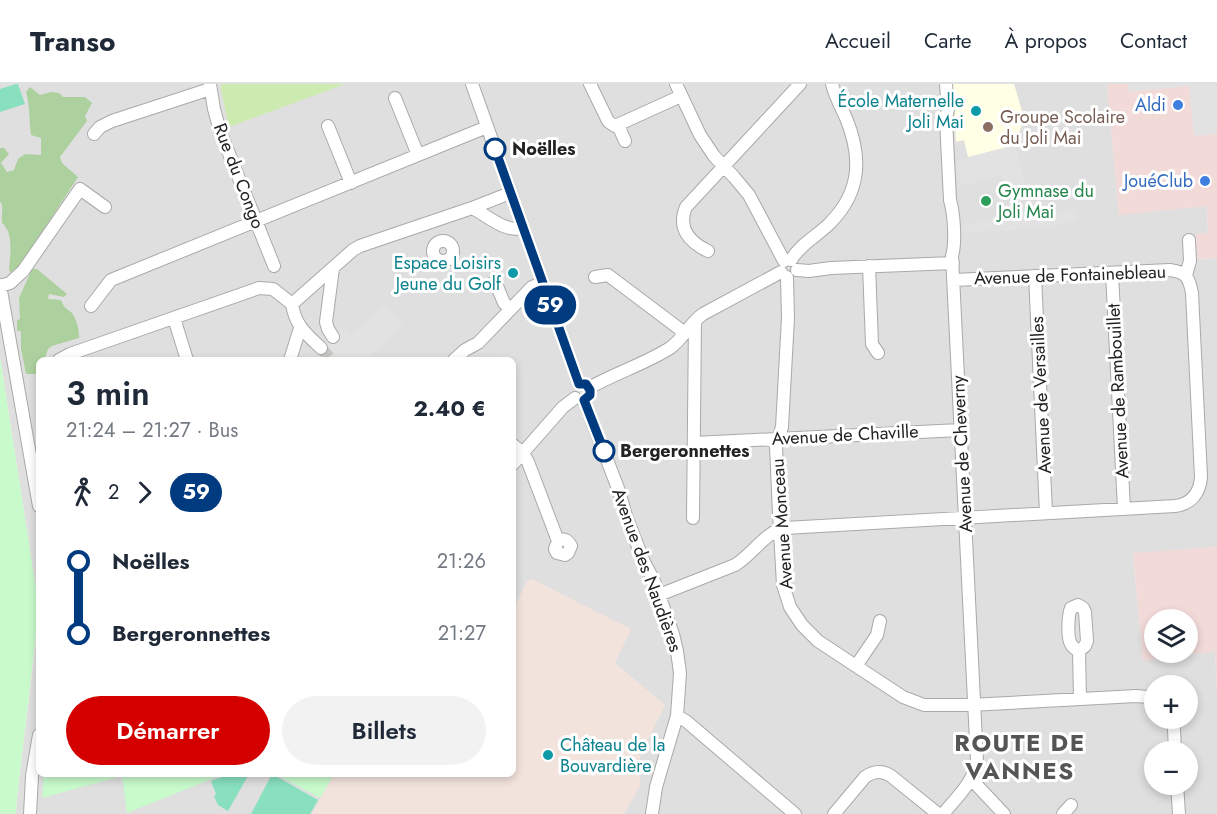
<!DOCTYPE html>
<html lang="fr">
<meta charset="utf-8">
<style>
body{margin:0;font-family:Jost,sans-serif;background:#f2f2f3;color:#1f2937;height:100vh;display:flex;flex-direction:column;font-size:22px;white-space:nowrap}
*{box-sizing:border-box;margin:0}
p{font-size:20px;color:#747a83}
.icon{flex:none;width:33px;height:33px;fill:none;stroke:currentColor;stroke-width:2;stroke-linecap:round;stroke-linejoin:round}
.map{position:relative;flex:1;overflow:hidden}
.drawer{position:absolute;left:36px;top:273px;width:480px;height:420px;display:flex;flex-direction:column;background:#fff;border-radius:9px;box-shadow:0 3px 9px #0003}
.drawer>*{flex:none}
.badge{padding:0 12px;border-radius:20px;font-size:21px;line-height:39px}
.controls{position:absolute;left:1144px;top:525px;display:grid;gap:12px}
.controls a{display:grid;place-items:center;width:54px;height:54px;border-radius:50%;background:#fff;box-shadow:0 3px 9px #0003;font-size:30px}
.map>.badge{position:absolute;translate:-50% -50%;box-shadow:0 0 0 3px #fff}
.legs{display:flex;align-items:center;gap:9px;height:66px;padding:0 30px;font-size:20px}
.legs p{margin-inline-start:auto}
.summary{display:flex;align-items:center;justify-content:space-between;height:102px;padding:0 30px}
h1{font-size:33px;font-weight:600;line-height:45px}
.button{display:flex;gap:12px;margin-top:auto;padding:12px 30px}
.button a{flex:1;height:69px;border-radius:36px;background:#d40000;color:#fff;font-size:24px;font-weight:600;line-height:69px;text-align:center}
.button a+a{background:#f2f2f3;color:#1f2937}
ul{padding:0 30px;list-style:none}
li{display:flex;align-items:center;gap:21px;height:72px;font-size:22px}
li i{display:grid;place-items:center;width:9px;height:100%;margin:0 8px;background:currentColor}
li i::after{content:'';width:15px;height:15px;margin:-8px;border:4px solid;border-radius:50%;background:#fff}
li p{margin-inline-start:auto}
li:first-child i{background:linear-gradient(#0000 50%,currentColor 0)}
li:last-child i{background:linear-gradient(currentColor 50%,#0000 0)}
header{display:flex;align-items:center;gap:36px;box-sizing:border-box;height:84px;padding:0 30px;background:#fff;border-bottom:2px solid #e0e1e3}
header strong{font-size:28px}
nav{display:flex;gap:33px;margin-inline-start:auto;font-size:21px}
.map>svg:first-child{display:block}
.residential{fill:#e0dfdf;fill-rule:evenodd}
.commercial{fill:#f2dad9;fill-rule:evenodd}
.education{fill:#ffffe5}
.military{fill:#f3e3dd}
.grass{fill:#cdebb0}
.forest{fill:#add19e}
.park{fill:#c8facc}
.pitch{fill:#88e0be}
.parking{fill:#e2e2e2}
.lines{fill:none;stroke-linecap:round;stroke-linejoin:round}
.minor-tunnel{stroke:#c8c6c1;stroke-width:12;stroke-dasharray:12 6;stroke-linecap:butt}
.minor-casing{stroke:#a9a9a9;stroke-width:14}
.minor{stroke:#fff;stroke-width:12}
.line-1-casing{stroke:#fff;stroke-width:14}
.line-1{stroke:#003b80;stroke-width:9}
.shop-dot{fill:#3f7fe0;stroke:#fff;stroke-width:2}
.culture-dot{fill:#0f9aa8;stroke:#fff;stroke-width:2}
.education-dot{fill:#8d6e63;stroke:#fff;stroke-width:2}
.stop-1-dot{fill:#fff;stroke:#003b80;stroke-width:3}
.leisure-dot{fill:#2e9e5b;stroke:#fff;stroke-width:2}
.labels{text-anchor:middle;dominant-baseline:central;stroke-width:6;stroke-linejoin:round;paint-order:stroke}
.culture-label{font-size:18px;fill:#0d838f;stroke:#fff;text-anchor:end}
.shop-label{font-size:18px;fill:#366cbe;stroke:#fff;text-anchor:end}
.education-label{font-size:18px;fill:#785e54;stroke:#fff;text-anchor:start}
.stop-label{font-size:18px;font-weight:bold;fill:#222;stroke:#fff;text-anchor:start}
.street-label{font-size:18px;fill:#222;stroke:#fff}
.leisure-label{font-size:18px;fill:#27864d;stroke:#fff;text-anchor:start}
.district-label{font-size:24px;font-weight:bold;letter-spacing:1.5px;fill:#555;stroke:#fff}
</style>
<header>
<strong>Transo</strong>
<nav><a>Accueil</a><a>Carte</a><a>À propos</a><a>Contact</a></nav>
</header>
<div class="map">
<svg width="1217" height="730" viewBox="0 0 1217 730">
<rect width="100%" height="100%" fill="#f2efe9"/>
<!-- residential -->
<path class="residential" d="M0,0h1107l12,130 88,-8 1,28h-12l2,25 19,-1v289l-84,7 10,106 72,-9 2,42v121h-1201l1,-16 22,-183v159h474v-414h-474v248l-39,-251zM1155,602h33v32h-33zM1155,668h33v32h-33z"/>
<!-- commercial -->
<path class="commercial" d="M1107,0h110v174l-20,1 -1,-25 12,-1 -1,-27 -88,9z
M1217,463v146l-2,-42 -72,10 -10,-108zM1155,536h33v32h-33z"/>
<!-- education -->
<path class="education" d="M953,0h61l10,34 -9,27 -47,12 -4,-17 -8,2z"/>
<!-- military -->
<path class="military" d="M532,495l99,50 -16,34 50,42 -25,51v30l-16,28h-312l22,-40h179v-163l14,-30z"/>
<!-- grass -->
<path class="grass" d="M221,0h124l-116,43 -8,-37z"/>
<!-- forest -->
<path class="forest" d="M30,3l10,8 11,-3 8,1 4,4h22l7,6 -7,13 2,5 -27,36 2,6 16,14 -61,94 -6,2 -2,-3c1,-15 5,-37 -7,-47 -1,-7 1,-12 0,-19l-2,-2v-54h4l5,6 -8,9 6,9 7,-2 4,-11 7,-5 16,1v-17l-10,-3c-2,-14 -1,-29 -5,-43z
M32,185h5l30,25 -3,3 -15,-3 -1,5 13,1c3,8 4,7 10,12 5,4 9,21 8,26l-27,8 -4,3 -4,11h-5v11l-3,3h-10l-5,-25v-18h-4v-11l3,-1 -1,-21z"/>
<!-- park -->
<path class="park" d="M0,273l39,251 -22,190 -1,16h-16z
M44,690h180l-97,39 -5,-37 -80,22z
M275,690h59l-14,24z"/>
<!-- pitch -->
<path class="pitch" d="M16,0h2l7,20 -25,8v-23z
M230,690h19l-21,37 -10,-6 -4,-9 2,-2 -5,-13z
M272,690l46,26 -8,14h-59z"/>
<!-- parking -->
<path class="parking" d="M1128,0h89v50l-23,2 -5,-50 -60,6z
M1015,61l13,49 -8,3 5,23 50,-12 4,12 -43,10 -7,-4 -18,4 -51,2v-6l39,-9 17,-2 1,-5 -11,-21 -5,-14 -39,11 -5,-15 -1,-10z
M385,220l18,22 -38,34h-25l-14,-17 16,-15 8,7z"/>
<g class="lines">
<!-- minor-tunnel -->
<path class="minor-tunnel" d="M321,264l10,12"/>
<defs>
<path id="minor" d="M210,0l4,25 6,22 54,135
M472,0l107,300
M590,0l17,35 2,3 6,4 66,-30
M676,0l24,51 14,21 20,21 15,18 35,66
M395,14l23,57
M618,41l7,16
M328,42l23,57
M94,50l6,-7 12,-6 98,-32
M472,124c15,7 33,25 51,20
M433 167a10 10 0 1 1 20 0a10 10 0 1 1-20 0Z
M708,167c-19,-9 -31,-23 -22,-44l114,-123
M791,176c9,-16 28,-25 40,-38 30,-31 31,-65 15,-104 -5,-11 -11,-22 -14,-34
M869,182l3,78 6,9
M333,184l-7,54 2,7 5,8
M797,186l12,1 22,-3 122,-5
M1112,189l12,236
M1186,191l4,-14 -1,-21
M1035,192l11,237
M595,193l13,-2 77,58
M787,193l1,41 -6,109 -6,19 3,67 4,72 7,22 12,18 16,16 85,56 21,8h46l166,-9 12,1 7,3
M491,200l6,2 7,17 7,6
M0,201l39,221
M0,202l10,-3 13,-12 57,-82 25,18
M292,220c3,21 14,30 29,44
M91,222l20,-26 376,-153
M174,234l13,42
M59,276l11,-6 189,-66 14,1 19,15 61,-54 7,-4 112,-38 38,-15
M290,276l10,-32
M454,276l11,-10 13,-7 54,-56 10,-4
M589,304c26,-15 56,-24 81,-40 13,-9 20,-25 33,-34l78,-42
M584,316l35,91 7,25 18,46 10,19 19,53 4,17 3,22 -3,43 -21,71 -4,27
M694,359l266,-13
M513,361l10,8 5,9 30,79 -3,8 2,4 8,2 3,-2 3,-7c-3,-6 -7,-8 -13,-5
M513,380l50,-57 12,-9
M693,434l2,-197
M659,511l76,-30c17,-10 31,-34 50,-37l390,-22c16,-2 25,-13 26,-29l-9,-184c-3,-16 -6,-21 -22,-23l-216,10
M1079,567c-3,-2 -6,-3 -8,-7 -4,-6 -3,-29 0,-36l7,-3 5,3 2,4 2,29 -2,5 -6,5 1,48
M856,582l21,-31 3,-14
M677,632l9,5 109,93
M1171,634l3,11 1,23
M971,695l33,35
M1177,700l2,30
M30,730l2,-38 7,-41
M834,730l31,-37c9,-6 17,-7 26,-1l47,38
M943,730c13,-16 31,-32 34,-53l-25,-505c4,-14 2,-42 -2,-56l-4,-81 2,-10 -2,-25
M1063,730l8,-9"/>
</defs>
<!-- minor casing -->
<use href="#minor" class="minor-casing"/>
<!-- minor -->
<use href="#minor" class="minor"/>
</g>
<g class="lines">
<defs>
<path id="line-1" d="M495,65l84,235h7l4,6v5l-6,5 20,51"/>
</defs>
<!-- line-1 casing -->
<use href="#line-1" class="line-1-casing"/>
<!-- line-1 -->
<use href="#line-1" class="line-1"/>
</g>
<!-- markers -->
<g class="shop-dot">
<circle cx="1178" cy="21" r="6"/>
<circle cx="1205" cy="97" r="6"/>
</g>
<g class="culture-dot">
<circle cx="976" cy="27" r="6"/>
<circle cx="513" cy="189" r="6"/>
<circle cx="548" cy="671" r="6"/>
</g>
<circle class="education-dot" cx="988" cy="43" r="6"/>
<g class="stop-1-dot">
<circle cx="495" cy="65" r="10"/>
<circle cx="604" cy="367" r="10"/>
</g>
<circle class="leisure-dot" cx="986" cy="117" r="6"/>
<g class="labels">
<!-- culture labels -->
<g class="culture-label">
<text x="964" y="17">École Maternelle<tspan x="964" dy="21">Joli Mai</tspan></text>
<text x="501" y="179">Espace Loisirs<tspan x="501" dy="21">Jeune du Golf</tspan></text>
<text x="560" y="661" text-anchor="start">Château de la<tspan x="560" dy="21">Bouvardière</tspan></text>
</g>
<!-- shop labels -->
<g class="shop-label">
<text x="1166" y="21">Aldi</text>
<text x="1193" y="97">JouéClub</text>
</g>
<!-- education labels -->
<g class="education-label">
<text x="1000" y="33">Groupe Scolaire<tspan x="1000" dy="21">du Joli Mai</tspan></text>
</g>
<!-- stop labels -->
<g class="stop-label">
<text x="512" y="65">Noëlles</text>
<text x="620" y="367">Bergeronnettes</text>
</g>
<!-- street labels -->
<g class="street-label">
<text transform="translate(239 92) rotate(69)">Rue du Congo</text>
<text transform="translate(1070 191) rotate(-2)">Avenue de Fontainebleau</text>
<text transform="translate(1118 307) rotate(-93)">Avenue de Rambouillet</text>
<text transform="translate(1041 311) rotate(-93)">Avenue de Versailles</text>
<text transform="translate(845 351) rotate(-3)">Avenue de Chaville</text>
<text transform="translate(962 370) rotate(-93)">Avenue de Cheverny</text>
<text transform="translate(782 440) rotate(-94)">Avenue Monceau</text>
<text transform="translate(647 486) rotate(70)">Avenue des Naudières</text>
</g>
<!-- leisure labels -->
<g class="leisure-label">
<text x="998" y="107">Gymnase du<tspan x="998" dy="21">Joli Mai</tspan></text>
</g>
<!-- district labels -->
<g class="district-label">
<text x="1020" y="658">ROUTE DE<tspan x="1020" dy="28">VANNES</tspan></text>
</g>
</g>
</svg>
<div class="controls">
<a><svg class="icon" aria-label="layers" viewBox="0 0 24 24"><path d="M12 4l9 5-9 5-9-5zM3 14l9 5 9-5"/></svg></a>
<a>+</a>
<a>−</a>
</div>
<b class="badge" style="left:550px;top:221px;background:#003b80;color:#fff">59</b>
<section class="drawer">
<div class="summary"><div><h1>3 min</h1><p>21:24 – 21:27 · Bus</p></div><b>2.40 €</b></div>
<div class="legs"><svg class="icon" aria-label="walk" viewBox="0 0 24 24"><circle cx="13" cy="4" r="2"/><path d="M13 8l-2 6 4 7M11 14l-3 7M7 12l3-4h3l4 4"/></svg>2<svg class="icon" aria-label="forward" viewBox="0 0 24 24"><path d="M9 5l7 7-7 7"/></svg><b class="badge" style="background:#003b80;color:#fff">59</b></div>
<ul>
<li><i style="color:#003b80"></i><b>Noëlles</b><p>21:26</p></li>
<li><i style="color:#003b80"></i><b>Bergeronnettes</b><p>21:27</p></li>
</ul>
<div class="button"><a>Démarrer</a><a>Billets</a></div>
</section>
</div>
